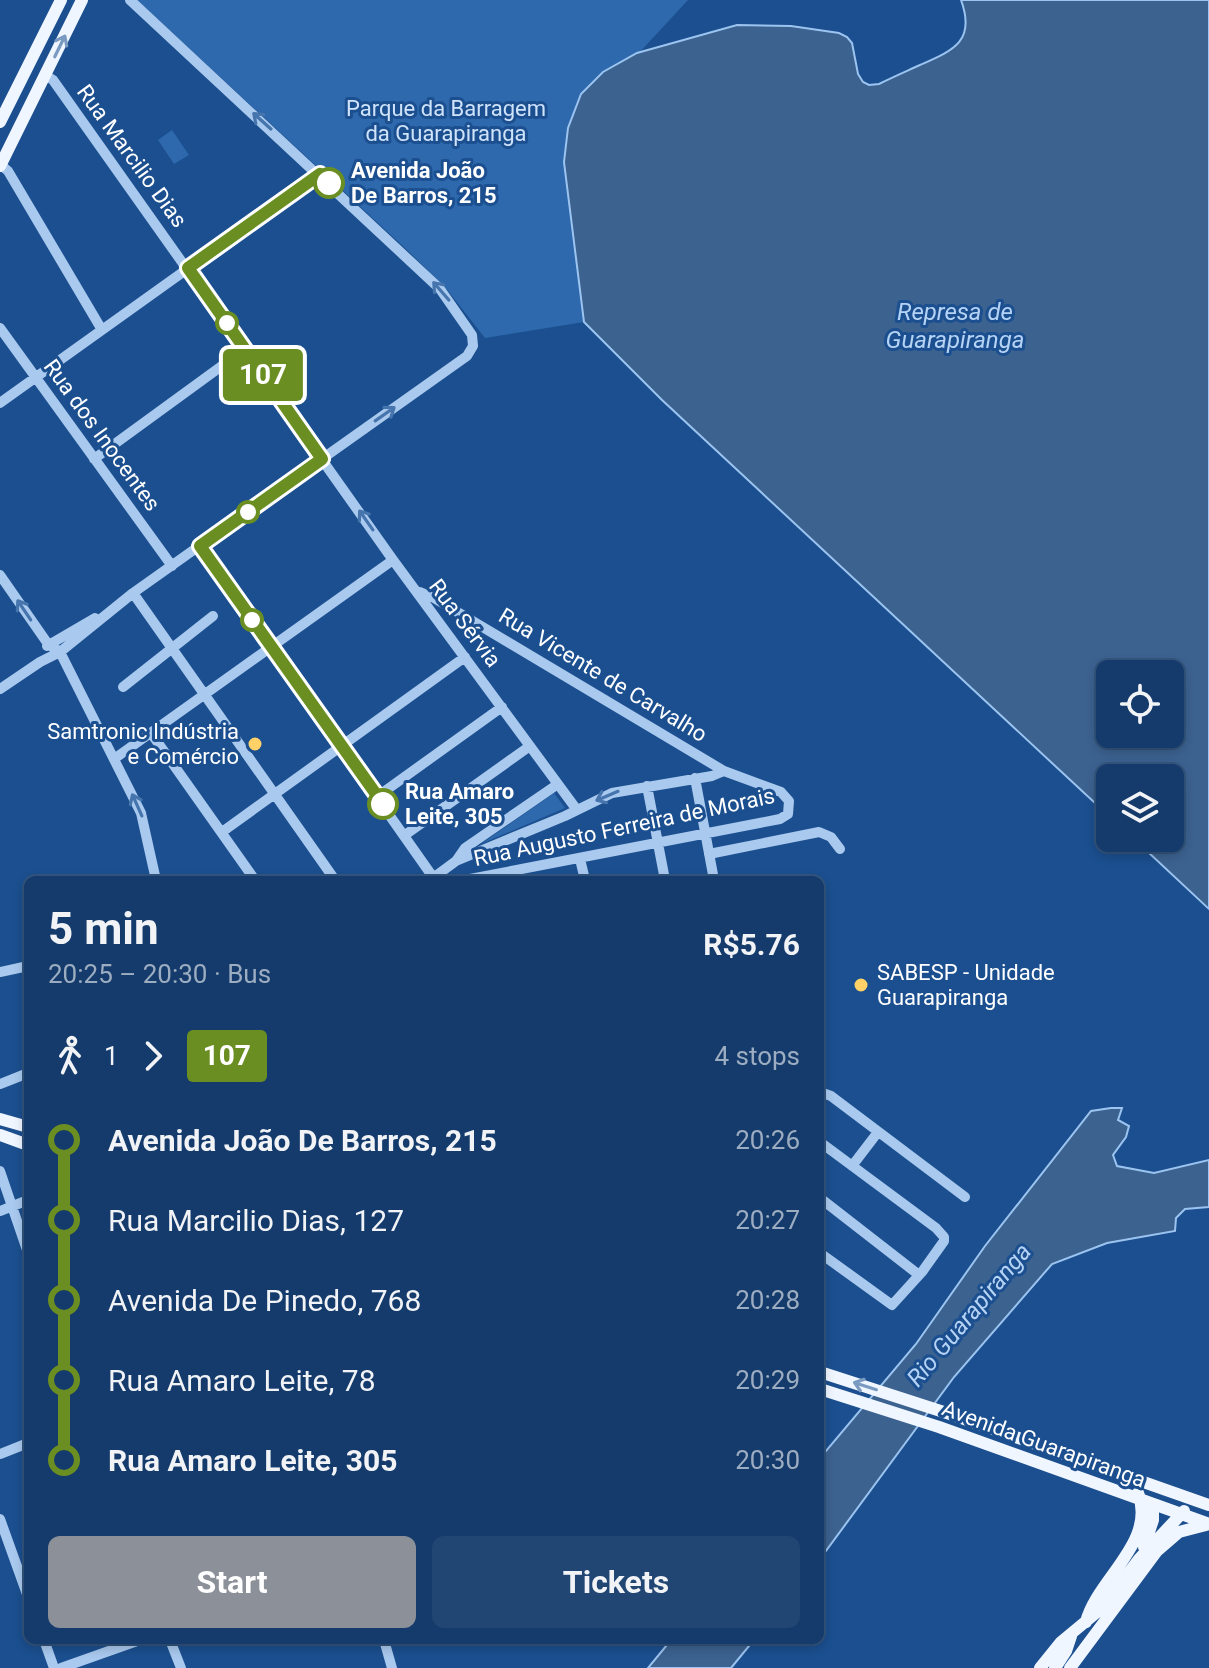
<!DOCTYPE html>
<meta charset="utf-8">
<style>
body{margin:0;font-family:Roboto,sans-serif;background:#214673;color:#f1f3f6;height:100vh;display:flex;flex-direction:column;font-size:30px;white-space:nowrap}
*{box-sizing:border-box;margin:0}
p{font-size:26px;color:#9dadc1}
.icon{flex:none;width:44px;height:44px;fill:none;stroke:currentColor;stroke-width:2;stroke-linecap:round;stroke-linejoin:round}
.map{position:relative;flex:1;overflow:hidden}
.panel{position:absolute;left:24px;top:876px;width:800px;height:768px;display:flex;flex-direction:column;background:#143b6b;border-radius:12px;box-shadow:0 4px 12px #0003,0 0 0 2px #33557e}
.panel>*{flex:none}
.badge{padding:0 16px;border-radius:6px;font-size:28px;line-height:52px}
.tools{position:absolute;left:1096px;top:660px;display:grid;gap:16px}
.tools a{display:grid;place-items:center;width:88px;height:88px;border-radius:12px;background:#143b6b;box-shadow:0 4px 12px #0003,0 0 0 2px #33557e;font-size:40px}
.map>.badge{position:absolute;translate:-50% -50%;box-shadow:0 0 0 4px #fff}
.legs{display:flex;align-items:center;gap:12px;height:88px;padding:0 24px;font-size:26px}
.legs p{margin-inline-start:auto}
.headline{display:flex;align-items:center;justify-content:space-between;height:136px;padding:0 24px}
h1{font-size:44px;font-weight:700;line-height:60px}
.cta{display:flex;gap:16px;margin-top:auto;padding:16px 24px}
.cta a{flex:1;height:92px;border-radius:12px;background:#8c9099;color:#fff;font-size:32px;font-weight:700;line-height:92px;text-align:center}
.cta a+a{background:#214673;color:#f1f3f6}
ul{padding:0 24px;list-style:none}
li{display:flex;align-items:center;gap:28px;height:80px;font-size:30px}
li i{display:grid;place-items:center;width:12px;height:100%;margin:0 10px;background:currentColor}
li i::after{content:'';width:20px;height:20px;margin:-10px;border:6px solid;border-radius:50%;background:#143b6b}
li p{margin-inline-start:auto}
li:first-child i{background:linear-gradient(#0000 50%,currentColor 0)}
li:last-child i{background:linear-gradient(currentColor 50%,#0000 0)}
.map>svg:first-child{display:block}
.green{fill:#2e69ad}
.water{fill:#3c6290;stroke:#9cc4f0;stroke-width:2;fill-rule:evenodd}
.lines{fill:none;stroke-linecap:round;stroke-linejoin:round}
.minor{stroke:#a9c9ee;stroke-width:10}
.major{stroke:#f0f6ff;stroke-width:12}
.oneway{stroke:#7b9ac1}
.oneway2{stroke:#4674ac}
.line-1-casing{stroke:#fff;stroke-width:18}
.line-1{stroke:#6b8e23;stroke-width:12}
.stop-1-dot{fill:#fff;stroke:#6b8e23;stroke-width:4}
.poi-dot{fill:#ffd166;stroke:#1b4f8f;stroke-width:3}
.labels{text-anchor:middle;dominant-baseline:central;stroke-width:6;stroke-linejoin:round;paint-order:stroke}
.park-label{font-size:22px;fill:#cfe3fa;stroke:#1b4f8f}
.street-label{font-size:22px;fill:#fff;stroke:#1b4f8f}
.stop-label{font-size:22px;font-weight:bold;fill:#fff;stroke:#1b4f8f;text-anchor:start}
.poi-label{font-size:22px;fill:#fff;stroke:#1b4f8f;text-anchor:end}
.water-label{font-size:24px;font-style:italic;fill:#b5d3f5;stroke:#1b4f8f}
</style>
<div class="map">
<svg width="1209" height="1668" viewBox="0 0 1209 1668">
<rect width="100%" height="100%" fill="#1b4f8f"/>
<!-- green -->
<path class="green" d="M137,0h551l-49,53 98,-28 54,1 48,7 -12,4 -216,312 -27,-27 -99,16 -40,-51 -38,-37z
M172,130l17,25 -15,9 -16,-24z
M272,353l29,29 -11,9 -25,-32z
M554,793l11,15 -84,36z"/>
<!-- water -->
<path class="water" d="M961,0h248v909l-76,-71h37v-60h-60v39l-448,-417 -78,-78 -20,-160 4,-34 13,-34 22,-22 34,-19 100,-28 54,1 48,7 8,4 5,6 6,31 5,8 6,3 10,-1c14,-7 28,-13 41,-19 34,-15 56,-24 41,-65zM1170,674v60h-60v-60z
M1111,1108h11l-4,12 11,6 -3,11 -13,18 4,11 37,7 55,-13v47l-24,2 -9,9 -1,13 -68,12 -55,21 -98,113 -134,182v-101l96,-114 69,-98 106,-135z
M671,1640h83l-23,28h-83z"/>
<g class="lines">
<!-- minor -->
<path class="minor" d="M45,75l8,5 340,480 184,250
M1,165l7,6 94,159
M0,328l172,238
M0,403l320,-229
M94,459l151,-110
M200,546l235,334
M0,575l48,69 12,8 81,161 15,67
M420,592l14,6 290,173
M133,593l202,287
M47,646l48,-28
M123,687l90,-71
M0,689l40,-27 20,-10 73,-59 334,-237 6,-10 -1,-11 -32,-46 -310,-289
M151,733l104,147
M114,759l279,-199
M695,778l19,102
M647,786l18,94
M378,796l124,-89
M222,832l243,-175
M405,835l125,-89
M709,854l110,-22 12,5 9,12
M580,859l5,21
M456,861l9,-13 93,-64
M433,878l23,-17 109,-45 47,-23 100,-17 12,-5 57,21 8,9 -1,13 -8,5 -315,61
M0,972l28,-6
M0,1084l28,-11
M820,1092l11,4 134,101
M820,1142l116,86 8,9v4l-22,31 -30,33 -72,-52
M852,1166l26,-34
M0,1171l28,82
M820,1198l99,77
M0,1211l28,-11
M0,1454l28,-11
M0,1519l28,78
M44,1640l10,28
M170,1640l11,28
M384,1640l8,28
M61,1668l79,-28"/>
<!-- major -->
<path class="major" d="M0,122l61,-122
M0,166l82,-166
M0,1119l28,8
M0,1135l28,10
M820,1372l133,43 256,90
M820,1389l119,38 270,97
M1144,1547l9,-27v-16
M1086,1622c11,-43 71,-80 52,-129
M1040,1668l21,-26 41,-34 37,-49 45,-48
M1055,1668l11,-17 5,-15
M1070,1668l87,-117 22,-19 27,-7"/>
</g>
<!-- one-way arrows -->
<defs><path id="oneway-shaft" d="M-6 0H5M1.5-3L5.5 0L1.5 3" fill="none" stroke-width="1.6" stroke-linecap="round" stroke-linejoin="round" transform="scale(2)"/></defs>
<g class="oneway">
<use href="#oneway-shaft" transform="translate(60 46) rotate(-64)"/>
<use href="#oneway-shaft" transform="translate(865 1386) rotate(-162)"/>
</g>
<g class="oneway2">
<use href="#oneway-shaft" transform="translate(262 121) rotate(-138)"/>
<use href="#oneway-shaft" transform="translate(441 291) rotate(-131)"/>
<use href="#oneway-shaft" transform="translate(385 414) rotate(-35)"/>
<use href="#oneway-shaft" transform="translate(366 520) rotate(-125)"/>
<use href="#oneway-shaft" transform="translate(24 610) rotate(-124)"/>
<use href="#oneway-shaft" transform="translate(607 796) rotate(157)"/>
<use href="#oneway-shaft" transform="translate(137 805) rotate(-114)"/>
</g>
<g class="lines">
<defs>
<path id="line-1" d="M329,183l-9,-9 -132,94 134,191 -122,87 183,258"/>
</defs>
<!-- line-1 casing -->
<use href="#line-1" class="line-1-casing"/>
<!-- line-1 -->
<use href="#line-1" class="line-1"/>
</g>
<!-- markers -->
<g class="stop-1-dot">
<circle cx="329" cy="183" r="14"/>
<circle cx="227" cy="323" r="10"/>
<circle cx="248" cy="512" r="10"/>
<circle cx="252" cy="620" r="10"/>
<circle cx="383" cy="804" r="14"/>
</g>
<g class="poi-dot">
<circle cx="255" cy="744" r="8"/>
<circle cx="861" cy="985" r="8"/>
</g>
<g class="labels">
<!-- park labels -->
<g class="park-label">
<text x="446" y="108">Parque da Barragem<tspan x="446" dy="25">da Guarapiranga</tspan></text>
</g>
<!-- street labels -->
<g class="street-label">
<text transform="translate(132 156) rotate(54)">Rua Marcilio Dias</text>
<text transform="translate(102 435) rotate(54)">Rua dos Inocentes</text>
<text transform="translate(465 623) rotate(53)">Rua Sérvia</text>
<text transform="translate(603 675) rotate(31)">Rua Vicente de Carvalho</text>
<text transform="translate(624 827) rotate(-12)">Rua Augusto Ferreira de Morais</text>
<text transform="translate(1044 1444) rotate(20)">Avenida Guarapiranga</text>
</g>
<!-- stop labels -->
<g class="stop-label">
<text x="351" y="170">Avenida João<tspan x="351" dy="25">De Barros, 215</tspan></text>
<text x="405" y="791">Rua Amaro<tspan x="405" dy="25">Leite, 305</tspan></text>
</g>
<!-- poi labels -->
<g class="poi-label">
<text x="239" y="731">Samtronic Indústria<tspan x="239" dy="25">e Comércio</tspan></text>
<text x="877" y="972" text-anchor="start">SABESP - Unidade<tspan x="877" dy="25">Guarapiranga</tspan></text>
</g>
<!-- water labels -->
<g class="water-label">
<text x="955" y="312">Represa de<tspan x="955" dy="28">Guarapiranga</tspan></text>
<text transform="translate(969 1315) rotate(-50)">Rio Guarapiranga</text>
</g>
</g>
</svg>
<div class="tools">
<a><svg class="icon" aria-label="locate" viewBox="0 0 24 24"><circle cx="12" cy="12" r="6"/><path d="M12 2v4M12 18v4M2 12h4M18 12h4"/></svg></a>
<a><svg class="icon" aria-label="layers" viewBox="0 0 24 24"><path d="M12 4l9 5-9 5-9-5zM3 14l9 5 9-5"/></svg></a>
</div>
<b class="badge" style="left:263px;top:375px;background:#6b8e23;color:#fff">107</b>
<section class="panel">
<div class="headline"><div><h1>5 min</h1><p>20:25 – 20:30 · Bus</p></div><b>R$5.76</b></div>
<div class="legs"><svg class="icon" aria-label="walk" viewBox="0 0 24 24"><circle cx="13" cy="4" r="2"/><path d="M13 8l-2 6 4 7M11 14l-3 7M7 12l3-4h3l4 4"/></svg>1<svg class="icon" aria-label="forward" viewBox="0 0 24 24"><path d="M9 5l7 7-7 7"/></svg><b class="badge" style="background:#6b8e23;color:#fff">107</b><p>4 stops</p></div>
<ul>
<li><i style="color:#6b8e23"></i><b>Avenida João De Barros, 215</b><p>20:26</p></li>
<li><i style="color:#6b8e23"></i><span>Rua Marcilio Dias, 127</span><p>20:27</p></li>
<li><i style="color:#6b8e23"></i><span>Avenida De Pinedo, 768</span><p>20:28</p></li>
<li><i style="color:#6b8e23"></i><span>Rua Amaro Leite, 78</span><p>20:29</p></li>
<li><i style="color:#6b8e23"></i><b>Rua Amaro Leite, 305</b><p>20:30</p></li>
</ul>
<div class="cta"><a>Start</a><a>Tickets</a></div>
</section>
</div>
